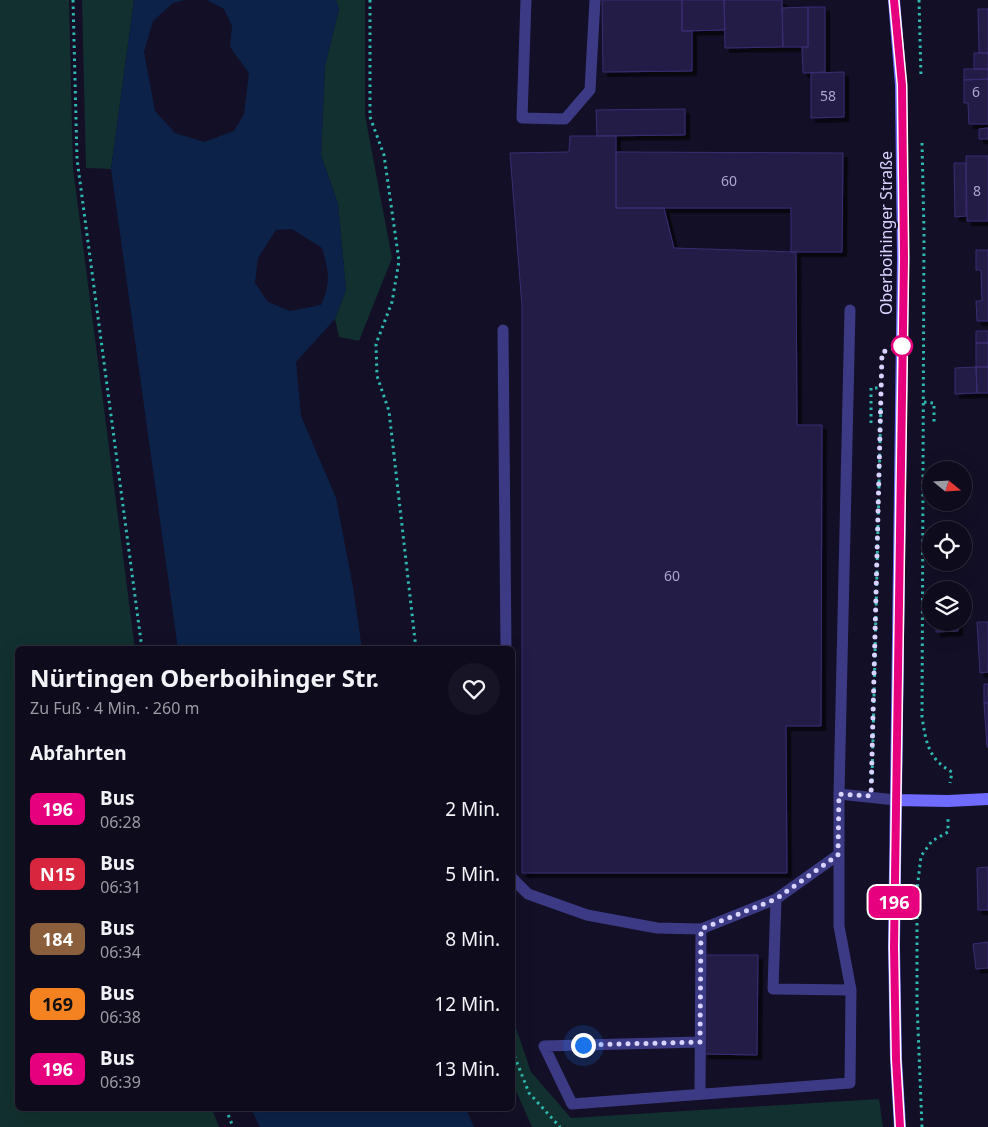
<!DOCTYPE html>
<html lang="de">
<meta charset="utf-8">
<style>
body{margin:0;font-family:"Noto Sans",sans-serif;background:#171425;color:#f1f3f6;height:100vh;display:flex;flex-direction:column;font-size:19px;white-space:nowrap}
*{box-sizing:border-box;margin:0}
p{font-size:16px;color:#9b9ba3}
.icon{flex:none;width:28px;height:28px;fill:none;stroke:currentColor;stroke-width:2;stroke-linecap:round;stroke-linejoin:round}
.map{position:relative;flex:1;overflow:hidden}
.drawer{position:absolute;left:15px;top:646px;width:500px;height:465px;display:flex;flex-direction:column;background:#0e0b1c;border-radius:8px;box-shadow:0 5px 20px #0002,0 0 0 1px #2e2b3b}
.drawer>*{flex:none}
.badge{padding:0 10px;border-radius:8px;font-size:18px;line-height:32px}
.needle{width:32px;rotate:108deg}
.tools{position:absolute;left:922px;top:461px;display:grid;gap:10px}
.tools a{display:grid;place-items:center;width:50px;height:50px;border-radius:50%;background:#0e0b1c;box-shadow:0 5px 20px #0002,0 0 0 1px #2e2b3b;font-size:25px}
.you{position:absolute;width:25px;height:25px;margin:-12px;border:4px solid #fff;border-radius:50%;background:#1a73e8;box-shadow:0 0 0 8px #1a73e833}
.map>.badge{position:absolute;translate:-50% -50%;box-shadow:0 0 0 2px #fff}
h2{padding:0 15px;font-size:19px;line-height:45px}
.round{display:grid;place-items:center;flex:none;width:52px;height:52px;border-radius:26px;background:#171425}
.summary{display:flex;align-items:center;justify-content:space-between;height:85px;padding:0 15px}
h1{font-size:24px;font-weight:700;line-height:38px}
ul{padding:0;list-style:none}
li{display:flex;align-items:center;gap:15px;height:65px;padding:0 15px}
li div{flex:1}
li b{display:block;font-size:19px}
li em{font-style:normal}
li .badge{min-width:55px;font-weight:700;text-align:center}
.map>svg:first-child{display:block}
.green{fill:#12302f}
.water{fill:#0c2248;fill-rule:evenodd}
.building{fill:#241b47;stroke:#3b2d73;filter:url(#shadow)}
.lines{fill:none;stroke-linecap:round;stroke-linejoin:round}
.path{stroke:#2fb8b0;stroke-width:3;stroke-dasharray:2.5 4;stroke-linecap:butt}
.lane{stroke:#3d3a85;stroke-width:11}
.secondary{stroke:#6f6bff;stroke-width:12}
.line-casing{stroke:#fff;stroke-width:11}
.line{stroke:#e6007e;stroke-width:8}
.walk{stroke:#d9d4ff;stroke-width:5;stroke-dasharray:0 9}
.stop-dot{fill:#fff;stroke:#e6007e;stroke-width:2.5}
.labels{text-anchor:middle;dominant-baseline:central;stroke-width:4;stroke-linejoin:round;paint-order:stroke}
.number-label{font-size:14px;fill:#aca6d1}
.street-label{font-size:16px;fill:#d9d4ff;stroke:#130f26}
</style>
<div class="map">
<svg width="988" height="1127" viewBox="0 0 988 1127">
<defs>
<filter id="shadow"><feDropShadow dx="4.5" dy="4.5" stdDeviation="0" flood-color="#0009"/></filter>
</defs>
<rect width="100%" height="100%" fill="#130f26"/>
<!-- green -->
<path class="green" d="M0,0h69l4,168 62,481h-117v460h194l7,18h-219z
M82,0h52l-23,169 -25,-1z
M336,0h29v115l27,143 -33,83 -20,-4 -4,-18 11,-29 -8,-86 -17,-49 4,-89 14,-57z
M512,1016l19,56 40,46 308,-19 4,28h-351l-19,-43z"/>
<!-- water -->
<path class="water" d="M134,0h51l-12,3 -20,18 -9,31 11,59 20,22 29,9 30,-11 10,-17 5,-41 -19,-26 2,-21 -8,-17 -17,-9h129l3,9 -14,57 -4,89 17,49 8,86 -11,29 -39,43 5,54 35,82 17,89 9,62h-184l-67,-480zM292,229l30,19c7,23 9,35 -1,57l-31,6 -22,-9 -13,-19 3,-25 18,-28z
M251,1109h215l8,18h-214z"/>
<!-- building -->
<path class="building" d="M602,0h80v31h10v40l-89,1z
M682,0h42l1,30 -43,1z
M724,0h58l1,47 -58,1z
M808,7v40h-25l-1,-39z
M808,7h17v65l-22,1 -1,-26h6z
M978,9h10v44h-9z
M974,53h14v16h-14z
M964,69h24v10l-24,1z
M844,72v45l-33,1v-45z
M988,79v45h-19l-1,-21h-4v-23z
M685,109v26l-88,1 -1,-26z
M988,128v11h-9v-10z
M570,136h46v72h48l10,40 122,4 1,173h25l-1,301h-35l1,147h-265v-567l-12,-153 59,-1z
M616,152l227,1 -1,99h-51v-44h-175z
M966,156h22v65h-21z
M954,163h12v53l-11,1z
M976,250h12v71h-11l-1,-20h6l-1,-31h-5z
M976,331h12v12h-12z
M976,343h12v24h-12z
M976,367l1,26 -22,1v-26z
M976,367h12v26h-11z
M936,622h22v9l-22,1z
M977,622h11v50l-8,1z
M984,684h4v19h-4z
M984,703h4v44h-1z
M988,867v43h-10l-1,-42z
M988,942v26l-12,1 -3,-25z
M705,955h53l-1,100 -53,-1z"/>
<g class="lines">
<!-- path -->
<path class="path" d="M73,0l4,159 65,490
M370,0v117l14,38 15,106 -7,41 -16,42 1,32 12,35 27,238
M919,0l2,77
M922,143l2,88 -2,486c4,25 6,42 30,55l-2,11
M924,402l10,1v20
M871,423v-35h10
M872,781l9,-381
M512,1050l17,43 31,34
M226,1109l7,18
M922,1127l-5,-124v-113l4,-34 11,-15 16,-9v-13"/>
<!-- lane -->
<path class="lane" d="M526,0l-4,118 43,1 25,-29 5,-90
M503,330l3,319
M839,794l11,-484
M512,878l16,16 59,21 70,13 44,1 75,-30 62,-44
M776,899l-3,90 78,1
M700,1042l-156,4 28,58 278,-21 1,-93 -12,-64v-132l57,6
M700,1094l1,-165"/>
<!-- secondary -->
<path class="secondary" d="M894,0l7,85 2,173 -9,689 2,112 4,68
M896,800l52,1 40,-2"/>
</g>
<g class="lines">
<defs>
<path id="line" d="M894,0l8,85 2,173 -10,689 2,112 4,68"/>
</defs>
<!-- line casing -->
<use href="#line" class="line-casing"/>
<!-- line -->
<use href="#line" class="line"/>
<!-- walk -->
<path class="walk" d="M583,1045l117,-3 1,-113 75,-30 62,-44 1,-61 32,2 11,-444 20,-6"/>
</g>
<!-- markers -->
<circle class="stop-dot" cx="902" cy="346" r="10"/>
<g class="labels">
<!-- number labels -->
<g class="number-label">
<text x="976" y="91">6</text>
<text x="828" y="95">58</text>
<text x="729" y="180">60</text>
<text x="977" y="190">8</text>
<text x="672" y="575">60</text>
</g>
<!-- street labels -->
<g class="street-label">
<text transform="translate(886 233) rotate(-90)">Oberboihinger Straße</text>
</g>
</g>
</svg>
<div class="tools">
<a><svg class="needle" viewBox="-14 -14 28 28"><path d="M0-13l5 13h-10z" fill="#e53935"/><path d="M0 13l5-13h-10z" fill="#9b9ba3"/></svg></a>
<a><svg class="icon" aria-label="locate" viewBox="0 0 24 24"><circle cx="12" cy="12" r="6"/><path d="M12 2v4M12 18v4M2 12h4M18 12h4"/></svg></a>
<a><svg class="icon" aria-label="layers" viewBox="0 0 24 24"><path d="M12 4l9 5-9 5-9-5zM3 14l9 5 9-5"/></svg></a>
</div>
<div class="you" style="left:583px;top:1045px"></div>
<b class="badge" style="left:894px;top:902px;background:#e6007e;color:#fff">196</b>
<section class="drawer">
<div class="summary"><div><h1>Nürtingen Oberboihinger Str.</h1><p>Zu Fuß · 4 Min. · 260 m</p></div><a class="round"><svg class="icon" aria-label="heart" viewBox="0 0 24 24"><path d="M12 20l-8-8c-3-5 5-10 8-4 3-6 11-1 8 4z"/></svg></a></div>
<h2>Abfahrten</h2>
<ul>
<li><span class="badge" style="background:#e6007e;color:#fff">196</span><div><b>Bus</b><p>06:28</p></div><em>2 Min.</em></li>
<li><span class="badge" style="background:#d7263d;color:#fff">N15</span><div><b>Bus</b><p>06:31</p></div><em>5 Min.</em></li>
<li><span class="badge" style="background:#8b5e3c;color:#fff">184</span><div><b>Bus</b><p>06:34</p></div><em>8 Min.</em></li>
<li><span class="badge" style="background:#f58220;color:#111">169</span><div><b>Bus</b><p>06:38</p></div><em>12 Min.</em></li>
<li><span class="badge" style="background:#e6007e;color:#fff">196</span><div><b>Bus</b><p>06:39</p></div><em>13 Min.</em></li>
</ul>
</section>
</div>
